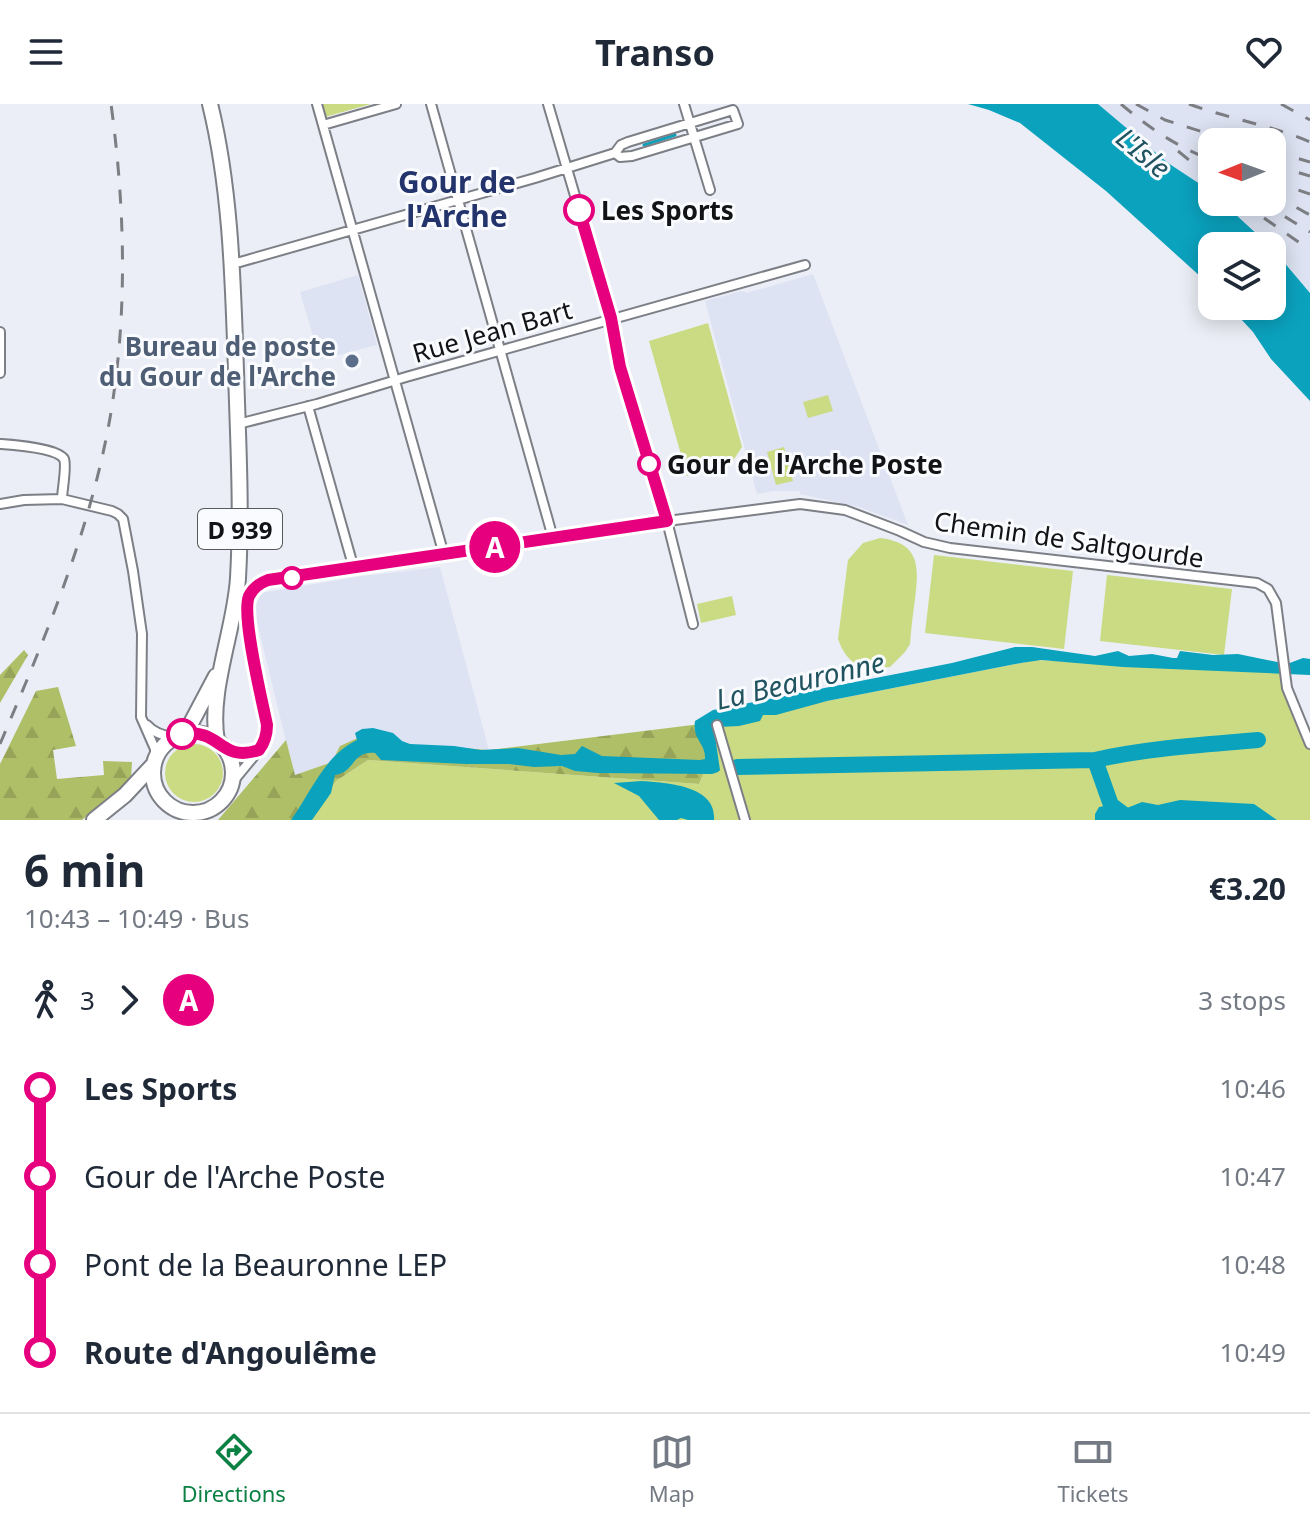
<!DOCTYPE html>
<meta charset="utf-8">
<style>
body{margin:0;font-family:"Noto Sans",sans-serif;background:#f2f2f3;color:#1f2937;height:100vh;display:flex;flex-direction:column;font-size:30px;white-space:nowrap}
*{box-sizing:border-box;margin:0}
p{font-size:26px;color:#747a83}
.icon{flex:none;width:44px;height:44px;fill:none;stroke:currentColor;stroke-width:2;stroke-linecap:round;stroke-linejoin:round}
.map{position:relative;height:716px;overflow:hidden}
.side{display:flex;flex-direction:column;background:#fff;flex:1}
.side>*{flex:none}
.badge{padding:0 16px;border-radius:26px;font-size:28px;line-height:52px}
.needle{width:52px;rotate:269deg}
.buttons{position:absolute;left:1198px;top:24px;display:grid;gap:16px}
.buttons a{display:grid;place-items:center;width:88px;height:88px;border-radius:16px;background:#fff;box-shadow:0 4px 20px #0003;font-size:40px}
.map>.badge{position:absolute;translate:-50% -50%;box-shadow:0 0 0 4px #fff}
.legs{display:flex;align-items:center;gap:12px;height:88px;padding:0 24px;font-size:26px}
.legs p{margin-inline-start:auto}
.head{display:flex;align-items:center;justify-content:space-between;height:136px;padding:0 24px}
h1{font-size:44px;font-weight:700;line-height:60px}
ul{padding:0 24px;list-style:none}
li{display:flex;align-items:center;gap:28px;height:88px;font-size:30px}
li i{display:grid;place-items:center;width:12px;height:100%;margin:0 10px;background:currentColor}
li i::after{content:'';width:20px;height:20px;margin:-10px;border:6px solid;border-radius:50%;background:#fff}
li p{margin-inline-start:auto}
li:first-child i{background:linear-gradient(#0000 50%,currentColor 0)}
li:last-child i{background:linear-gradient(currentColor 50%,#0000 0)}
header{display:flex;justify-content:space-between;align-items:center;height:104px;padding:0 24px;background:#fff;font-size:36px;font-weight:700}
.menu{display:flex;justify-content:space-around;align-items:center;height:112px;border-top:2px solid #e0e1e3;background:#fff;font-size:22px;color:#747a83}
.menu a{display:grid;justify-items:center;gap:4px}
.menu .on{color:#0b8043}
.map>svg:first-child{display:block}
.built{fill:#dde3f2}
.green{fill:#cadb83}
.forest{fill:url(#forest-firs)}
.water{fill:#0ba2be}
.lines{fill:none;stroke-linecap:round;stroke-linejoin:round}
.stream{stroke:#0ba2be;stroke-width:3}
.river{stroke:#0ba2be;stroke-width:16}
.minor-casing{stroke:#7d7f86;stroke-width:12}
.primary-casing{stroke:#7d7f86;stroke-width:18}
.minor{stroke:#fff;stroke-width:8}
.primary{stroke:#fff;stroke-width:14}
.rail{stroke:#7c7e83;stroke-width:3;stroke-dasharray:14 14;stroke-linecap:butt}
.line-1-casing{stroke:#fff;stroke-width:18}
.line-1{stroke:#e6007e;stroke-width:12}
.stop-1-dot{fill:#fff;stroke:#e6007e;stroke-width:4}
.service-dot{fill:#5c6f8a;stroke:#fafbfe;stroke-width:3}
.labels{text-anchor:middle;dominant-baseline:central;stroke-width:6;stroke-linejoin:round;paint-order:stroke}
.shield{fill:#fafbfe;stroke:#58595b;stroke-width:2}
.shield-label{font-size:24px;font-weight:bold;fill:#121315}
.stop-label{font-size:26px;font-weight:bold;fill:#121315;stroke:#fafbfe;text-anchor:start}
.street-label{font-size:26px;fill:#121315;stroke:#fafbfe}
.service-label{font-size:26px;font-weight:bold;fill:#4e5e75;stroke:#fafbfe;text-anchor:end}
.water-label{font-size:28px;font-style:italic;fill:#205460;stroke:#fafbfe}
.quarter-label{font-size:30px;font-weight:bold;fill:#23346c;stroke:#fafbfe}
</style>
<header><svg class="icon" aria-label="menu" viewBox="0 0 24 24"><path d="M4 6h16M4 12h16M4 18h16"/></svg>Transo<svg class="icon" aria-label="heart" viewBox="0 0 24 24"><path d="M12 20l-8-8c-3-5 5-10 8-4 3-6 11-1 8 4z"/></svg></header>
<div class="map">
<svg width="1310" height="716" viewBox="0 0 1310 716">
<defs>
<pattern id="forest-firs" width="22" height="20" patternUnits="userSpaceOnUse" patternTransform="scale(2)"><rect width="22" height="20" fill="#afbf67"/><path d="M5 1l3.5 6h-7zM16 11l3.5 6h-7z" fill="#96a358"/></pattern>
</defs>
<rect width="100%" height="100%" fill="#ebeef6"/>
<!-- built -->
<path class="built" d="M1098,0h212v189l-38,-47 -50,-44h50v-60h-60v50l-44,-29z
M813,170l95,251 -49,-18 -59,-13v-3h-26l-17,3 -52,-193 37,-10 5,2z
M358,171l19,70 -57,15 -20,-68z
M440,463l49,183 -88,-6 -69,18 -38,13 -40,-166 7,-16 102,-17z"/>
<!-- green -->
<path class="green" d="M322,0h49l-46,13z
M708,219l34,124 -10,15 -45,14 -38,-135z
M828,291l5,16 -25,7 -5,-16z
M784,343l9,34 -17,4 -9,-33z
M880,434c40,5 39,28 35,61 -2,15 -4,30 -5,45l-5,8 -15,15c-27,2 -42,0 -52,-28l10,-79 15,-17z
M934,451l139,16 -9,78 -139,-16z
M1107,471l125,14 -8,66 -124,-14z
M732,492l4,19 -35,8 -4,-19z
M1036,556l244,11 12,36 18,44v69h-1000l26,-39 32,-21 331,24 26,-63z
M165 669a29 29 0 1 1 58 0a29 29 0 1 1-58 0Z"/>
<!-- forest -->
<path class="forest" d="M24,546l4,5 -28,48v-28z
M58,583l18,59 -23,4 4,29 47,-4 -1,-14 29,1 -1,17 -49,41h-82v-56l36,-73z
M725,617l-26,63 -331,-24 -32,21 -26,39h-92l68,-80 9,35 37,-13 8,-16 29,-13 33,11 87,6z"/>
<!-- water -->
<path class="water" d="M968,0h130l70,59 44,29v10h10l48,44h-58v41l-106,-96 -86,-68 -31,-13z
M1272,144l38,45v108l-39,-42 -18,-27 -24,-26h43z
M1015,543h17l63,9 23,-5 11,5 23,-2 21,4h4l3,-7 33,4 25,-1 49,10 16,-6 7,1v16l-187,-8 -82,-7 -20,3 -194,38 -51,14h-13l-3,6 -21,5 -20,1 -3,4 -1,5 5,34 -2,2 -6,2 -114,-1 -23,-2 -13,-5 -28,1 -25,-3h-43l-85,-4 -6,-7c-24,-2 -19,19 -40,22l-4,18 -19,27h-21c20,-28 34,-65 66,-80l-2,-7 7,-4 11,-1 20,5 9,8 8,3 44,2 27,4 37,-2 43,7 14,-1 7,-8 20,10 98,4 5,-1c1,-16 -13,-19 -10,-38l18,-11 239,-47z
M642,677c24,2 75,4 72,39h-26l-7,-2 -4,2h-18l-20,-24 -25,-13z
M1180,696l74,4 23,16h-182v-6l4,-7 12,-2 16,3 15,-6 16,3z"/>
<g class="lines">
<!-- stream -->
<path class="stream" d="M644,41l31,-10"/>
<!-- river -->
<path class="river" d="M1095,656c53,-12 108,-15 163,-20
M737,663l358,-7 16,45 20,15"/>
<defs>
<path id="minor" d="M317,0l127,451
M431,0l122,434
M548,0l63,214 9,49 47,154 26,103
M684,0l26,86
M323,21l73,-21
M231,159l9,-1 295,-84 80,-25 5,4 12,-1 106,-32 -5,-14 -105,32 -7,3 -6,8
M0,228v41
M308,302l46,163
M238,320l79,-20 89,-27 399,-112
M0,340c13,1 57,4 64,15 3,7 -2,32 -2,40
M0,400l24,-4 38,-1 50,12 6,3 5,5 10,52 9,63 -1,83 14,32v10
M147,621c7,8 16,11 27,12
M717,621l28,95
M225,645l16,5 17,-3
M231,680l28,-34 8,-16c-1,-32 -28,-113 -18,-138 4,-8 11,-12 19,-16l399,-59 133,-17 45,6 55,21 24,11 26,6 307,35 11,6 8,14 11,85 23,56"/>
<path id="primary" d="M210,0c21,85 23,179 26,267 2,70 6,137 2,207 -3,51 -30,113 -21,163
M153 669a40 40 0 1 1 80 0a40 40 0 1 1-80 0Z
M182,630l7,-7 27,-51
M94,716l31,-25 29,-31"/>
</defs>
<!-- minor casing -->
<use href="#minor" class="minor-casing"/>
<!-- primary casing -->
<use href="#primary" class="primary-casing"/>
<!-- minor -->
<use href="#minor" class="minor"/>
<!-- primary -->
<use href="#primary" class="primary"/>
<!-- rail -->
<path class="rail" d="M1121,0c28,24 56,43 91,56
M1136,0l29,16 70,22
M1189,0c40,15 82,21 121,38
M1281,0l29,16
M1178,47l34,28
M1272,47l38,11
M1272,61l38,11
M1272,77l38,13
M1272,90l38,21
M1241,98l69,48
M1261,98l49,30
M0,640c45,-106 90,-212 110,-326 18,-104 15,-211 1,-314"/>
</g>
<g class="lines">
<defs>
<path id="line-1" d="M182,630c40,-6 37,29 77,16 6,-8 8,-15 8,-25 -5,-25 -26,-110 -18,-129 4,-8 11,-13 19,-16l399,-59 -47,-154 -9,-49 -32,-108"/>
</defs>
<!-- line-1 casing -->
<use href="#line-1" class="line-1-casing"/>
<!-- line-1 -->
<use href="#line-1" class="line-1"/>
</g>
<!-- markers -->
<g class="stop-1-dot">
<circle cx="579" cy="106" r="14"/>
<circle cx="649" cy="360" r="10"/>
<circle cx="292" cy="474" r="10"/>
<circle cx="182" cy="630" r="14"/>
</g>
<circle class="service-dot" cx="352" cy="257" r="8"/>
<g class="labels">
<!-- shield labels -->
<rect class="shield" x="198" y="405" width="84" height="40" rx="6"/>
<g class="shield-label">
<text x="240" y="425">D 939</text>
</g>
<!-- stop labels -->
<g class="stop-label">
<text x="601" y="106">Les Sports</text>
<text x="667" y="360">Gour de l'Arche Poste</text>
</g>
<!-- street labels -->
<g class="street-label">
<text transform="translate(492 227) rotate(-16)">Rue Jean Bart</text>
<text transform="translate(1069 435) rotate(8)">Chemin de Saltgourde</text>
</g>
<!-- service labels -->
<g class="service-label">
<text x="336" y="242">Bureau de poste<tspan x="336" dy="30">du Gour de l'Arche</tspan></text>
</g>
<!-- water labels -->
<g class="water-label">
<text transform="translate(1144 48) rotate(40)">L'Isle</text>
<text transform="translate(800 576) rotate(-13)">La Beauronne</text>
</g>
<!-- quarter labels -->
<g class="quarter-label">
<text x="457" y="77">Gour de<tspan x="457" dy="34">l'Arche</tspan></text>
</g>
</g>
</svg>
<div class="buttons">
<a><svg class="needle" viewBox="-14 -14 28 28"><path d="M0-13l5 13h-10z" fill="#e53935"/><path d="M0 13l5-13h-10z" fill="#747a83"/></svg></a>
<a><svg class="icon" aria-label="layers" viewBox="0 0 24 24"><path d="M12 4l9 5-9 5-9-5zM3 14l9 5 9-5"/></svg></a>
</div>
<b class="badge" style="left:495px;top:443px;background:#e6007e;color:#fff">A</b>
</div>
<section class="side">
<div class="head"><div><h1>6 min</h1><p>10:43 – 10:49 · Bus</p></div><b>€3.20</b></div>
<div class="legs"><svg class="icon" aria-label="walk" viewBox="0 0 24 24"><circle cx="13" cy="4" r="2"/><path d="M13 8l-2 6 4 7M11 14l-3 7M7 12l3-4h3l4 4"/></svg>3<svg class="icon" aria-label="forward" viewBox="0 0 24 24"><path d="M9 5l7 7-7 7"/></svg><b class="badge" style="background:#e6007e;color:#fff">A</b><p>3 stops</p></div>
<ul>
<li><i style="color:#e6007e"></i><b>Les Sports</b><p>10:46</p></li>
<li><i style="color:#e6007e"></i><span>Gour de l'Arche Poste</span><p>10:47</p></li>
<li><i style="color:#e6007e"></i><span>Pont de la Beauronne LEP</span><p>10:48</p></li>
<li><i style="color:#e6007e"></i><b>Route d'Angoulême</b><p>10:49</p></li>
</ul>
</section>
<nav class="menu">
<a class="on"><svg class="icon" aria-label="directions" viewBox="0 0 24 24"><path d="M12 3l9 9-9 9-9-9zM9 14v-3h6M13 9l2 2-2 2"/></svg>Directions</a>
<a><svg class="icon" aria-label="map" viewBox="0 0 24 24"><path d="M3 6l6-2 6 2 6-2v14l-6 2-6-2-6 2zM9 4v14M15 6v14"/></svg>Map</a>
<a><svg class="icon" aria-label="tickets" viewBox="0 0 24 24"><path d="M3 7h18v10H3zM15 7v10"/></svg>Tickets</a>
</nav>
